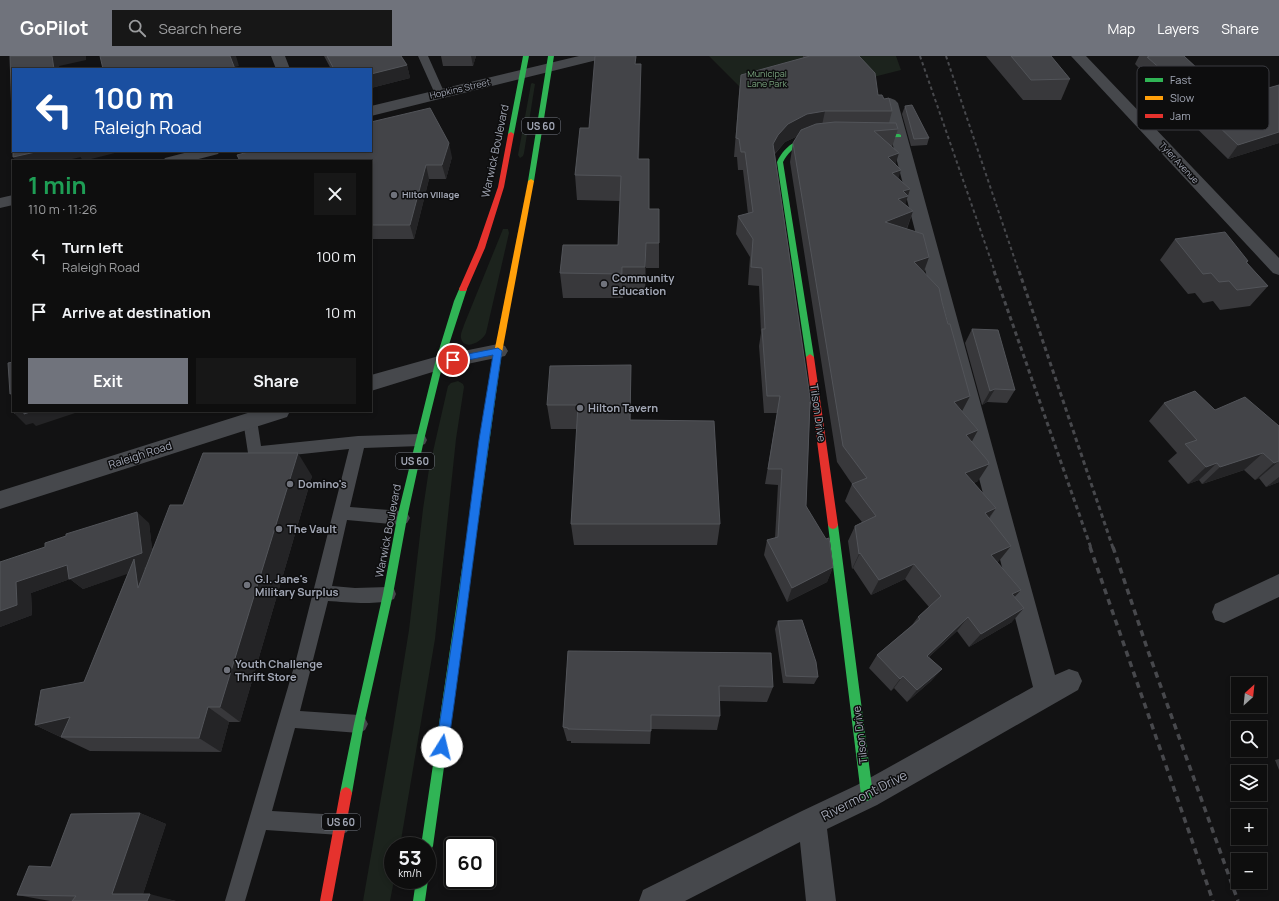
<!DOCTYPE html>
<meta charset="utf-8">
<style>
body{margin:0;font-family:Manrope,sans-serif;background:#171717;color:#f1f3f6;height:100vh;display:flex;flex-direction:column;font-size:15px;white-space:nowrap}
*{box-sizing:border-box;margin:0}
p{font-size:13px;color:#9b9c9e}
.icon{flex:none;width:22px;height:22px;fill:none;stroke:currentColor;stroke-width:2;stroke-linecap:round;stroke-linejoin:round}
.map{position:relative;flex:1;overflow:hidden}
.side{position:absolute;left:12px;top:104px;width:360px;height:252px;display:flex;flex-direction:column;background:#0e0e0e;border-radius:0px;box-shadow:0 2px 6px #0003,0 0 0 1px #2e2e2e}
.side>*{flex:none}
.banner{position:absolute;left:12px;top:12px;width:360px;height:84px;border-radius:0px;box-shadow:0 2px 6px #0003,0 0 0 1px #2e2e2e;background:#1a4fa0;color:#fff;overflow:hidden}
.needle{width:26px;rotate:27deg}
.controls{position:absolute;left:1231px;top:621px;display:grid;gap:8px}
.controls a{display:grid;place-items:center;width:36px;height:36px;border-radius:0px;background:#0e0e0e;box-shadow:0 2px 6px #0003,0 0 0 1px #2e2e2e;font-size:20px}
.speed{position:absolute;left:384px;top:781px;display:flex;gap:8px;font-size:20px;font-weight:700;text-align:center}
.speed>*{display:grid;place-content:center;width:52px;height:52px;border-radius:50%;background:#0e0e0e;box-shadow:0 2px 6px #0003,0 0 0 1px #2e2e2e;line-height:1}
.speed small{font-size:10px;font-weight:400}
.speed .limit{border:2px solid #111;border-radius:6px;background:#fff;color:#111}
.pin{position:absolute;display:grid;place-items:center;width:34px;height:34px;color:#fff;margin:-17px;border:2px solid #fff;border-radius:50%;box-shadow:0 1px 4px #0007}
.me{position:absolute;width:44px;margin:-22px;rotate:9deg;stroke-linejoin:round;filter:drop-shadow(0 0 3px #0008)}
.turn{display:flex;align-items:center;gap:14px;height:84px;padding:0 16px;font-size:18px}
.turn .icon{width:52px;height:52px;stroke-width:2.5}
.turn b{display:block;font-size:28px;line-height:34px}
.round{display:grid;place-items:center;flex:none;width:42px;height:42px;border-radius:0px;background:#171717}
.overview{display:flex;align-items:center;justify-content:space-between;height:68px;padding:0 16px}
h1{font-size:24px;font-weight:700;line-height:30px;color:#1e9e55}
.primary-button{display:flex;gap:8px;margin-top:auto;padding:8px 16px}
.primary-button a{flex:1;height:46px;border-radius:0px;background:#70737c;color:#fff;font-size:16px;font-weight:700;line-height:46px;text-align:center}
.primary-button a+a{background:#171717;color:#f1f3f6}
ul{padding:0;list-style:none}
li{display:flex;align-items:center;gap:12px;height:56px;padding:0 16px}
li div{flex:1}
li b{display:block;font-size:15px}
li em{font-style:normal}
header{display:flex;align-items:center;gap:24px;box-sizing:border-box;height:56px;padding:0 20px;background:#70737c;color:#fff}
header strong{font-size:19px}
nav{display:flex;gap:22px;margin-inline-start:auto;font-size:14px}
.search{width:280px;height:36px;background:#171717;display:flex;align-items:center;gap:10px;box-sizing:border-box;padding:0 14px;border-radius:0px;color:#9b9c9e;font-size:15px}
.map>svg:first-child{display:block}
.green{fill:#1c231d}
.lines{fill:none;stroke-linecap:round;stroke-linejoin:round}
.lane{fill:#46484c;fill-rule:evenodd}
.street{fill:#46484c;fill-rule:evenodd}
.fast{fill:#30b455;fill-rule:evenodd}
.slow{fill:#ff9f0a;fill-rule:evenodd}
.jam{fill:#e5322d;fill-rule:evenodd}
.rail-far2{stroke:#47484c;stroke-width:2;stroke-dasharray:3.5 3;stroke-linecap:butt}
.rail-far1{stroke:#47484c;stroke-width:3;stroke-dasharray:4.5 3.5;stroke-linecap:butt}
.rail{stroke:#47484c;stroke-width:3.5;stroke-dasharray:6 5;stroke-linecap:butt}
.wall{fill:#38383b}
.shaded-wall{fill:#242426}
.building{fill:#434448;stroke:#525459}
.route{fill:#1a73e8;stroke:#114b97}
.poi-dot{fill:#70737c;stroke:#0d0d0e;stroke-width:1.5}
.labels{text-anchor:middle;stroke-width:3;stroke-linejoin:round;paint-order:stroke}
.far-park-label{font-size:9px;fill:#78a17d;stroke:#0d0d0e}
.far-street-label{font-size:9px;fill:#a2a7b5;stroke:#0d0d0e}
.far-poi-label{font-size:9px;font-weight:bold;fill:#a2a7b5;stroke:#0d0d0e;text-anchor:start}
.shield{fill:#0d0d0e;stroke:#757983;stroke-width:1}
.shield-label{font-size:10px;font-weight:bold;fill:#a2a7b5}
.street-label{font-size:11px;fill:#a2a7b5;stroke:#0d0d0e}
.poi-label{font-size:11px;font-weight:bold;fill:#a2a7b5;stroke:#0d0d0e;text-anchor:start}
.near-street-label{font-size:13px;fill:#a2a7b5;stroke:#0d0d0e}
.key{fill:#0d0d0e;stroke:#3a3b40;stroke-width:1}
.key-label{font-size:11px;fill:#a2a7b5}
</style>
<header>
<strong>GoPilot</strong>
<div class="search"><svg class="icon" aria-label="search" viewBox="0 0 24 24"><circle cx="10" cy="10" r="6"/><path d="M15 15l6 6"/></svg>Search here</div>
<nav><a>Map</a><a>Layers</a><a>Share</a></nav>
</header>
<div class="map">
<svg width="1279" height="845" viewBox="0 0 1279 845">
<rect width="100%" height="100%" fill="#121213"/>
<!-- green -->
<path class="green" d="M709,0H896L901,14L759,50Z
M532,27L535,28L524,97L523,100L520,102L518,99L531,28Z
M503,173H508L509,177L486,277C483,285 464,296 461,282C460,278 463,273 464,269Z
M458,325L463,328L464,331L456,383L435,583L400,790H393L394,824L390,845H363L392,679L409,574L423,453L429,413L448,330L451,327Z"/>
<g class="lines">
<!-- lane -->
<path class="lane" d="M418,0H428L445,38L444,40L440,41L435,38Z
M250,358L255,360L257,364L261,390L358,380L420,378L425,380L427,384L425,388L420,390L364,392L350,451L402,455L407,457L410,462L407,467L402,469L347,464L332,530L355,532L388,531L394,533L396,538L394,543C376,550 347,546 328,545L300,655L359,659L365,662L368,668L365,674L359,677L295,672L272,755L340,759L347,762L350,769L347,776L340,779L266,774L245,845H225L296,604L349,393L255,403L250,401L248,397L243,364L245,360Z"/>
<!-- street -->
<path class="street" d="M271,0H285L290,13H276Z
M579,0H603L601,3L371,60V50Z
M1071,0H1086L1279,202V219L1273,217Z
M890,42L895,44L898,47L1055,619L1069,613L1078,616L1082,625L1078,634L877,749L827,773L836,845H806L800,786L685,845H639L643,834L802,755L857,729L1033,631L882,47L885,44Z
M192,95H220L218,98L191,105H163L165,102Z
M13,139V149L0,152V142Z
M498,288L505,290L508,295L505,300L439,314L371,335V319L439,300Z
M254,355H290L287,361L0,453V435Z
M1279,518V541L1224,567L1215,564L1212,556L1215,548Z"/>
<!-- fast -->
<path class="fast" d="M523,0H529L514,78L511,80L508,78Z
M548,0H554L534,125L531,127L528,125Z
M821,78L823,79V81C806,85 792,89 783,106L814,301L810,304L806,301L777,106C786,87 801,81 821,78Z
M899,78L901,79V81L866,82L863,80L866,78Z
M463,230L467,233L443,307L424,384L407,462L393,538L364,668L352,737L350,741L346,743L342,741L340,737L354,668L383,538L397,462L416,384L435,307L454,245L460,231Z
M497,299L501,302L433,790L431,794L427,796V790H421L493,302Z
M833,465L836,466L838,469L873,739L871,743L867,745L863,743L861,739L828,469L830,466Z
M427,822L428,824L425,845H413L416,824H427Z"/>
<!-- slow -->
<path class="slow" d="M531,123L534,125L501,302L497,305L493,302L528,125Z"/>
<!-- jam -->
<path class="jam" d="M511,76L514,78L504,131L485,192L467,233L466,235H460L459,233L477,192L498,131L508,78Z
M810,298L814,301L838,469L836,472L833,473L830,472L828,469L806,301Z
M346,731L350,733L352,737L332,845H320L340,737L342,733Z"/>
<!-- rail-far2 -->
<path class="rail-far2" d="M920,0L995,216
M946,0L1019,216"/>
<!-- rail-far1 -->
<path class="rail-far1" d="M994,215L1091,492
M1019,215L1113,492"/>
<!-- rail -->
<path class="rail" d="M1090,491L1213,845
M1113,491L1148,595L1238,845"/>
</g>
<!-- wall -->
<path class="wall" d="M324,0H401L407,9L410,22L371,32V13H331Z
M441,0H476L473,10H443Z
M803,0H859L878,39L884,43L892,55L889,67L898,73L892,91L896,109L898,122L910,133L905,148L913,155L907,173L929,201L924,216L942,246L970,340L962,355L978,374L971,386L978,425L974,427L996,452L989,463L999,505L997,506L1021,534L1014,541L1012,566L969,591L957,575L929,601L942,613L931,625L907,646L894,632L891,635L869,612L877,599L912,569L918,561L929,551L905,523L871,539L853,512L852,513L848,485L855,470L862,466L845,445L852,428L837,406L790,106L793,87L798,80L785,86L775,98L811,348L810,354L806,450L833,511L827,526L787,546L764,499L767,484L775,482L778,429L765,428L777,357H764L759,290L761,277L759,230L748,229L750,201L736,178L738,160L748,158L743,114H738L737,101H734L739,37L741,19L803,2Z
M986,0H1051L1070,23L1061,44H1023Z
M1139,0H1184L1230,43L1279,29V87L1228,103L1177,53L1178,51L1139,15L1140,13L1135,8Z
M636,8L641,33L639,103L649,153L659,187V212H646L645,235H623V242H563L560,217L618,189L620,145L577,144L575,119L589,72Z
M905,50L929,82L927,89L911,90L902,58Z
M452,101L446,123H429L414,183H371V105Z
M1175,183L1248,205L1247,207L1268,230L1250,250L1220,254L1213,245L1203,247L1195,237L1188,238L1160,204Z
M972,273L1015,334L1007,347L987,346L982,349L965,287Z
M631,309V364L720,468L717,489H574L571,468L577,373H551L547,349Z
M1164,347L1215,354L1279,370V426L1266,431L1259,422L1255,424L1244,414L1202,428L1199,424L1188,428L1168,405L1177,397L1149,365Z
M312,420L240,666H229L221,696L90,695L35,669L84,626L128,517L83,533L70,523L31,537L32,559L0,571V505L1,506L149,467L152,493L183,449Z
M778,565L818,621L814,628L783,627L775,573Z
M568,595L773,631L767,646L720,645V660L717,674L651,673L650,688L571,687V685H567L563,671Z
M1279,703V714L1275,704Z
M140,757L166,768L143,838L176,845H50L17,839L51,811Z"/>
<!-- shaded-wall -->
<path class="shaded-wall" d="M52,0H86V4L59,10L60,13H54Z
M230,0H236L239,10L235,11L236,13H235Z
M471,0H476L473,10Z
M641,8V33L638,128V103Z
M407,9L410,22L371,32V18Z
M825,55L821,74L804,77L785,86L775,97L773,88L778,79L788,68L807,58Z
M1279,76V87L1228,103L1238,89Z
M449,87L452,101L446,123L442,109Z
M40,95H77L81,101L63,105H16L13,101Z
M77,95H123L83,105Z
M899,97L893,116L901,114L895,133L888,101Z
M426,109L429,123L414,183L410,169Z
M910,133L902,159L898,143L903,135Z
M913,155L906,174L885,166Z
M646,187V212L645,235V211Z
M929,201L922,220L914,206Z
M622,211L623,235V242L622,218Z
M631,309V388L630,364Z
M995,333L987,346L982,349L990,335Z
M970,340L961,357L954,346Z
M20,355H81L36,370L33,367L26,369L14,357Z
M978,374L969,391L966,379Z
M298,397L312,420L240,666L220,651Z
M1263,397L1244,414L1202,428L1220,411Z
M1279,405L1259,422L1255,424L1274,407Z
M1217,407L1199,424L1188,428L1206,411Z
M989,408L978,425L955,434L965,417Z
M1279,421V426L1266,431Z
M996,452L985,467V457Z
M137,456L149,467L154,508L144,512L156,523L138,532L136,515L83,533L70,523L31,537L32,559L0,571V555L16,526Z
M1011,490L999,505L980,514L991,499Z
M860,497L853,512L852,513L859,498Z
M914,508L905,523L871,539L879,524Z
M833,511L827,526L787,546L792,532Z
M1021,534L1008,548L1012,538Z
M1024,552L1012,566L969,591L981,578Z
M968,561L957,575L917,612L927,600Z
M942,613L931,625L907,646L917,634Z
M903,620L894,632L891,635L900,623Z
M208,651L229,666L221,696L199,682Z
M70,661L61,681L65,683L35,669Z
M140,757L166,768L141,844L112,838Z
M150,838L176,845H147Z"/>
<!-- building -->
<path class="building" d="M10,0H52L54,13H13V93Z
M100,0H230L235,13H103Z
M327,0H401L407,9L371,18V13H334Z
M595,0H636L635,8H641L638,103H649V153H659V187H646L645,211H622V218L560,217L563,189H618L621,120L575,119L580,72H589Z
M810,0H859L875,17L878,39H882L884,43L889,42L892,55H825L807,58L788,68L778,79L773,88L811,348L810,346L806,450L826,483L829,482L833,511L792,532L767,484L778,481L782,413H768L780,340H767L762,273H765L762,212L751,211L753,183L738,160L753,156L745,96H741L739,83L736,82L741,19Z
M1011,0H1051L1070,23L1031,24Z
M1148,0H1184L1230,43L1279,29V76L1238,89L1186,39L1189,38L1147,1H1149Z
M912,49L929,82L914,83L905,50Z
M430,52L449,87L442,109H426L410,169H371V105H240L237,99L252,95H371V66Z
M835,66L896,67L898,73L874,75L899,97L888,101L901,114L892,117L910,133L903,135L908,140L898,143L913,155L885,166L923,178L929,201L914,206L939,232L942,246L948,268H950L970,340L954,346L978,374L966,379L988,405L989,408L965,417L996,452L985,457L1011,490L991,499L1021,534L1012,538L1024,552L981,578L968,561L927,600L942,613L917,634L903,620L900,623L877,599L920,563L918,561L941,540L914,508L879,524L860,497L859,498L855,470L876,460L852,428L867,422L843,390L793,87L801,74L816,68Z
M13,95H40L13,101Z
M1225,176L1248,205L1246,206L1268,230L1237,234L1229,225L1219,226L1211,217L1203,218L1175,183Z
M972,273L998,274L1015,334L995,333L990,335Z
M13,306V338V337L10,338L8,307Z
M631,309L630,364L714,365L720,468H571L578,349H547L550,310Z
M1195,335L1215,354L1245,341L1279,370V405L1274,407L1263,397L1220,411L1217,407L1206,411L1185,388L1197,384L1164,347Z
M14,355H20L14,357Z
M24,355H33L24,358Z
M203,397H298L220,651H208L199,682L61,681L70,661L35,669L41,634L84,626L134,503L138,532L170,449H183Z
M137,456L142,497L69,523L67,509L16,526L17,549L0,555V506L45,491V487L66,480V478Z
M802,564L816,606L818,621L786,620L778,565Z
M568,595L771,597L773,631L719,630L720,660L651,659V675L568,673V672L563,671Z
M140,757L112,838H150L147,845H72L76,840L17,839L29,810L51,811L71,758Z"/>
<!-- route -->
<path class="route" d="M498,292L502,295C482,427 467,559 448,691L446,695L442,696L438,695L436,691L458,546L479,384L493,299L453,307L449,304L453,301Z"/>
<!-- markers -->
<g class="poi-dot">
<circle cx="394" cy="139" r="4"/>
<circle cx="604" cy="228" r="4"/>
<circle cx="580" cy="352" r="4"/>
<circle cx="290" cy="428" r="4"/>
<circle cx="279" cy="473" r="4"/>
<circle cx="247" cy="529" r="4"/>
<circle cx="227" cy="614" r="4"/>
</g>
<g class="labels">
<!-- far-park labels -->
<g class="far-park-label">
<text x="767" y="21">Municipal<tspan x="767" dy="10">Lane Park</tspan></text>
</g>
<!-- far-street labels -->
<g class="far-street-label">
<text transform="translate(460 33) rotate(-13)" y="3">Hopkins Street</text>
<text transform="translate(1179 107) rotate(47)" y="3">Tyler Avenue</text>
</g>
<!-- far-poi labels -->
<g class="far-poi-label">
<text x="402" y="142">Hilton Village</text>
</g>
<!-- shield labels -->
<g class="shield">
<rect x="522" y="62" width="38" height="16" rx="3"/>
<rect x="396" y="397" width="38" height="16" rx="3"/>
<rect x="322" y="758" width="38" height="16" rx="3"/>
</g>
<g class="shield-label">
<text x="541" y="74">US 60</text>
<text x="415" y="409">US 60</text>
<text x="341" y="770">US 60</text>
</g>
<!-- street labels -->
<g class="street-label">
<text transform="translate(495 95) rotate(-78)" y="4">Warwick Boulevard</text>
<text transform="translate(818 357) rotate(82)" y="4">Tilson Drive</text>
<text transform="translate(140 399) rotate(-18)" y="4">Raleigh Road</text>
<text transform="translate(388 475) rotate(-79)" y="4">Warwick Boulevard</text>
<text transform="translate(860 679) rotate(-97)" y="4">Tilson Drive</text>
</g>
<!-- poi labels -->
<g class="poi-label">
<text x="612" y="226">Community<tspan x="612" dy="13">Education</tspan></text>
<text x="588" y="356">Hilton Tavern</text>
<text x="298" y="432">Domino's</text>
<text x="287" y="477">The Vault</text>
<text x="255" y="527">G.I. Jane's<tspan x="255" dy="13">Military Surplus</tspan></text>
<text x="235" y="612">Youth Challenge<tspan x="235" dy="13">Thrift Store</tspan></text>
</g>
<!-- near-street labels -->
<g class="near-street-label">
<text transform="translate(864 739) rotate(-27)" y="5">Rivermont Drive</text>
</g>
</g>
<!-- legend -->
<rect x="1137" y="10" width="132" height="64" rx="6" class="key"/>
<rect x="1145" y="22" width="18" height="4" fill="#30b455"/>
<rect x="1145" y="40" width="18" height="4" fill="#ff9f0a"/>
<rect x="1145" y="58" width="18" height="4" fill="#e5322d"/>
<g class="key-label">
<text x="1170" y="28">Fast</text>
<text x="1170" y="46">Slow</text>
<text x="1170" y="64">Jam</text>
</g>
</svg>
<div class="controls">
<a><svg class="needle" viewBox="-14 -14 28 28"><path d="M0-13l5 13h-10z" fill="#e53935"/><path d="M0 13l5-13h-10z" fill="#9b9c9e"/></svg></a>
<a><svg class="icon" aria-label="search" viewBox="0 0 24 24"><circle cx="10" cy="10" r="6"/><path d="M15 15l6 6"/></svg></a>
<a><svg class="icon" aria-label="layers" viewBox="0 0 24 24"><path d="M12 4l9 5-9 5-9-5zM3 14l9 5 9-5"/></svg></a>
<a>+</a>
<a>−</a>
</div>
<div class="speed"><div>53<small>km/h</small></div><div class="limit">60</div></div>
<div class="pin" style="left:453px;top:304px;background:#d93025"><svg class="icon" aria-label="arrive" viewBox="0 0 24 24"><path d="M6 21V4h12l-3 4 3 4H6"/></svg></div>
<svg class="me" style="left:442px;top:691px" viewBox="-20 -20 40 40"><circle r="19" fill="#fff"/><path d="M0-13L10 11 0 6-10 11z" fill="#1a73e8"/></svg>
<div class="banner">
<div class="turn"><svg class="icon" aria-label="left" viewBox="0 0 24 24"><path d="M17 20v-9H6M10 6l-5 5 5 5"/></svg><div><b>100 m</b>Raleigh Road</div></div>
</div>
<section class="side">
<div class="overview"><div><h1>1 min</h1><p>110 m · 11:26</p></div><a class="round"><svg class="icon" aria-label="close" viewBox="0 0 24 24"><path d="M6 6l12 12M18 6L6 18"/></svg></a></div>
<ul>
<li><svg class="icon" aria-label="left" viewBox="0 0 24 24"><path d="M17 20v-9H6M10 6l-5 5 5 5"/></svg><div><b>Turn left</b><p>Raleigh Road</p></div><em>100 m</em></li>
<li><svg class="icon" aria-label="arrive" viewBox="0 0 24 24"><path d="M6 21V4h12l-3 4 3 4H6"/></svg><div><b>Arrive at destination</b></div><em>10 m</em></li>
</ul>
<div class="primary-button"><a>Exit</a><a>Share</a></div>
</section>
</div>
